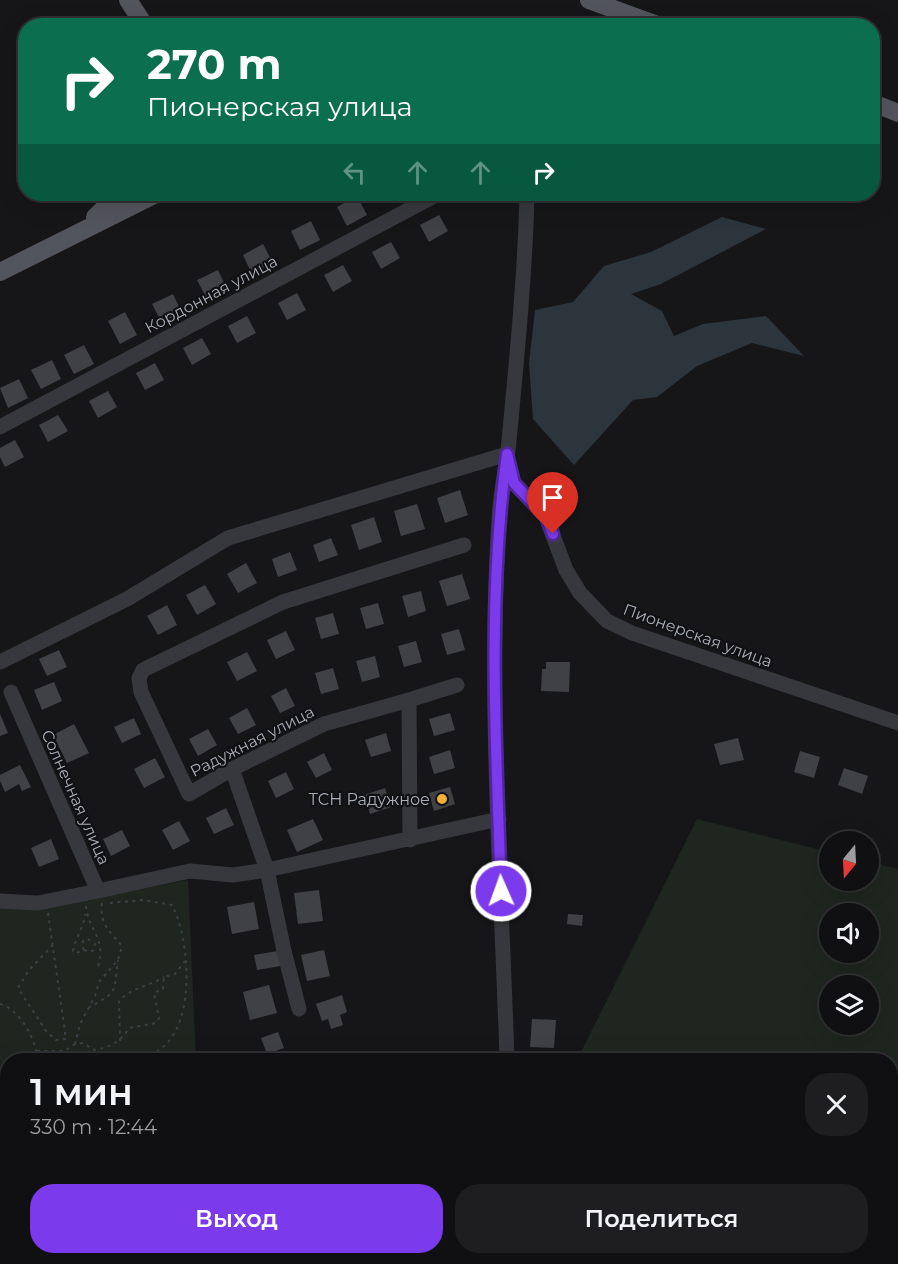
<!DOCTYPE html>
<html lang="ru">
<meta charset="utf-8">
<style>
body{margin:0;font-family:Montserrat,sans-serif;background:#1e1e20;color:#f1f3f6;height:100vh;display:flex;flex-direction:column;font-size:22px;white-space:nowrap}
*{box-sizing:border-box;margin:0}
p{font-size:20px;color:#9c9d9f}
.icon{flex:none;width:33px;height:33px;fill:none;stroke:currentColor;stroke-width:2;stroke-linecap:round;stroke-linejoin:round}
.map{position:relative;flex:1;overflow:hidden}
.side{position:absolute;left:0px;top:1053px;width:898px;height:212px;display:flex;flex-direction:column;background:#101012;border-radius:24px 24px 0 0;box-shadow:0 6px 24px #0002,0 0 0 2px #303032}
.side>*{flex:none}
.hud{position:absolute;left:18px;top:18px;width:862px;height:183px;border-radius:24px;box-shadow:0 6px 24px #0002,0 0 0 2px #303032;background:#0b6e4f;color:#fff;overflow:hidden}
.needle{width:39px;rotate:198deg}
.controls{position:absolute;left:819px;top:831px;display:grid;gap:12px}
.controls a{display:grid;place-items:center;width:60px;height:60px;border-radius:50%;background:#101012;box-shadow:0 6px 24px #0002,0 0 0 2px #303032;font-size:30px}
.pin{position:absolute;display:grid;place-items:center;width:51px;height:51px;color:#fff;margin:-62px -26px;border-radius:50% 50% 50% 0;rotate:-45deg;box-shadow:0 0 6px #0007}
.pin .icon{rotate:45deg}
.me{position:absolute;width:66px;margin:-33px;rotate:358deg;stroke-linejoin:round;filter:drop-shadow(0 0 4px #0008)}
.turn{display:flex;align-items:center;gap:21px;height:126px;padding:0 30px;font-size:27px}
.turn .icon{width:78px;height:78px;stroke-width:2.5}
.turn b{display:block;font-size:42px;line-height:51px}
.lanes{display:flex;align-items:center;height:57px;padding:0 30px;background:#0003;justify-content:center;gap:30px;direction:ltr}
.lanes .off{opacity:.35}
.round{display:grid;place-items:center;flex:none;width:63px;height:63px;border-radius:24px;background:#1e1e20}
.overview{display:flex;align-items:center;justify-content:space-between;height:102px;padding:0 30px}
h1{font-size:36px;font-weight:600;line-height:45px}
.primary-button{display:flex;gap:12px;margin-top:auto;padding:12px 30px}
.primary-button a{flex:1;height:69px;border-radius:24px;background:#7c3aed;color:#fff;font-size:24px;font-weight:600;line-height:69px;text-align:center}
.primary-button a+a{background:#1e1e20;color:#f1f3f6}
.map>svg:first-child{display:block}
.green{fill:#1e261f;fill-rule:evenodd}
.water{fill:#2c353c}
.building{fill:#404145}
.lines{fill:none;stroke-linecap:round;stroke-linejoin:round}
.path{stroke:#3d3f44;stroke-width:2;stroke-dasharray:3 4.5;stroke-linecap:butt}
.minor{stroke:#37383d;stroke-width:15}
.major{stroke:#53555c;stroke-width:18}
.route-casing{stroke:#51269a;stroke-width:15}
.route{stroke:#7c3aed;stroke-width:10}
.poi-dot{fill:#f2b134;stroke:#111113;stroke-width:2}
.labels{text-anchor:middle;stroke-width:4.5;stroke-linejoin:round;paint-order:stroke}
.street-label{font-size:16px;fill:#a8adb8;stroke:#111113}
.poi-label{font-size:16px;fill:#a8adb8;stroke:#111113;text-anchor:end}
</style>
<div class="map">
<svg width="898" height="1264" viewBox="0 0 898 1264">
<rect width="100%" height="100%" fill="#161618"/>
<!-- green -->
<path class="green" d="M697,819L829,852L830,880H868L869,862L898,869V1264H781L782,1257H891V1060H577ZM830,914H868V952H830ZM830,986H868V1024H830Z
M188,880L196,1060H8L7,1102L0,1104V907L39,909Z
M0,1206H7L8,1257H652L646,1264H0Z"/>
<!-- water -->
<path class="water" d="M722,217L766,229L661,284L631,294L662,311L674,336L703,324L766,316L804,356L752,343L697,366L657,397L633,400L574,465L533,419L529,363L535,310L573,302L604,266L651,252Z"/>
<!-- building -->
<path class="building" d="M357,196L367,215L347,226L337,207Z
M439,215L448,231L429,242L420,225Z
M311,221L320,240L300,250L291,231Z
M391,242L400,258L381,269L372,252Z
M263,244L273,263L252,274L243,255Z
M343,265L352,281L333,292L324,275Z
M218,270L227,289L207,299L197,280Z
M297,293L306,310L287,320L278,303Z
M173,294L182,313L162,323L152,304Z
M125,312L137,335L120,344L108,321Z
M247,316L256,333L237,343L228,326Z
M202,338L211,354L192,365L183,348Z
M84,345L94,364L74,374L64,355Z
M52,360L61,379L41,389L31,370Z
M155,363L164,380L145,390L136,373Z
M19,379L28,398L8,408L0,388Z
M108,391L117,407L98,418L89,401Z
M58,415L68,431L48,442L39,425Z
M15,440L24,457L5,467L0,457V448Z
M460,490L468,515L445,523L437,498Z
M417,504L425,529L401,536L394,511Z
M374,517L382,542L359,550L351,525Z
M331,538L338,555L319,562L313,545Z
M290,552L297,570L278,577L272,559Z
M246,563L257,583L238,593L227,574Z
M462,574L470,599L447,606L439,581Z
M205,585L216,604L197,615L186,595Z
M421,591L426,611L408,617L402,596Z
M378,603L384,624L366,629L360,608Z
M167,605L177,625L158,635L147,616Z
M333,613L339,634L321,639L315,618Z
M459,629L465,650L447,655L441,634Z
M286,631L295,650L276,659L267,640Z
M416,641L422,662L404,667L398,646Z
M59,650L67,667L47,676L39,659Z
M247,652L257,671L237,681L227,662Z
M375,656L380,677L362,682L356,661Z
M546,662H570L569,692L541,691L542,669H546Z
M333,668L339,689L321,694L315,673Z
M54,682L62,701L42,710L34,690Z
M286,688L295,706L280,713L271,696Z
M247,708L256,725L238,734L229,718Z
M450,713L455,730L434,736L429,719Z
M0,714L8,733L0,736Z
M134,718L141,734L122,743L114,727Z
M74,724L89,753L67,763L53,735Z
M208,729L217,745L198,756L189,739Z
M386,733L391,751L371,757L365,740Z
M738,738L744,760L720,765L714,744Z
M450,750L455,768L434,774L429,757Z
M800,751L820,757L814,778L794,772Z
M324,753L332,770L316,778L307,762Z
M155,758L165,777L144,788L134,769Z
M20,765L31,787L22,791L19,784L5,792L0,781V775Z
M844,768L868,776L862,794L838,785Z
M286,772L294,789L276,798L268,781Z
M450,787L455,804L434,811L429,793Z
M385,788L391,807L370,814L364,795Z
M226,808L234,825L214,834L206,818Z
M313,819L323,840L297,852L287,830Z
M179,821L190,841L173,850L162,830Z
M122,830L130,846L111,856L103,839Z
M51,839L59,859L39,867L31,848Z
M319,890L323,921L298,924L294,893Z
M254,902L259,929L232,934L227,907Z
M568,914L583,915L582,926L567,924Z
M324,950L330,976L307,981L301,955Z
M278,951L281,966L257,970L254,955Z
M269,985L277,1013L250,1020L243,992Z
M342,995L347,1012L340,1015L343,1025L331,1029L328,1019L322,1021L316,1004Z
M532,1019L556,1020L554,1048L530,1047Z
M278,1032L284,1048L267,1054L261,1038Z
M8,1139V1163L0,1165V1141Z"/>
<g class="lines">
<!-- path -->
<path class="path" d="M102,903C99,923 110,932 122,946L118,960L99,982L95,996L80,1024L75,1044L83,1043L94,1050C110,1047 121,1042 129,1028L156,1023L159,1018L154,993L163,989L164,977L175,974L185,961
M110,903L143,900L172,905C190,939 196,1021 162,1048C150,1057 138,1059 123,1060
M86,906C88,931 107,937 98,967
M48,913L66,1039L56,1040L46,1031L18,988L29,970L53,945
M84,950L90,952L94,950L95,944L88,939L83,941L82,946L84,950L76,953L73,951C75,938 84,928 85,914
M0,1004C20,1009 37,1041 37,1060
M88,1008C120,990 113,994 118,960
M120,1041L119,1001C131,988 149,986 164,977
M37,1051H65L75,1044
M534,1257L535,1264"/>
<!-- minor -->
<path class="minor" d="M0,427L438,194
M509,463L514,483L546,517L566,570L580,593L607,621L632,633L898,723
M0,662L127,599L228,538L507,454
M409,700L457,685
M232,769L267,870L284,951L299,1009
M410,840L409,700L324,724L232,769L189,794L141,692L139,678L143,670L283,602L464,545
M98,891L190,871L233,875L267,870L499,819
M0,901L38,903L98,891L11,692
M470,1060L507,1058C501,879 488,698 499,519C500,496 505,474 508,451C516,366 525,279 527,194
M0,1116L8,1115"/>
<!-- major -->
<path class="major" d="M128,0L145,26
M589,0L660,26
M607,26H612
M873,103L898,113
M95,217L119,194
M0,272L156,194"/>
</g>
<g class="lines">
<defs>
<path id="route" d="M501,891C496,746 487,598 507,454L514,483L546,517L553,534"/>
</defs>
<!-- route casing -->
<use href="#route" class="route-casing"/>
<!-- route -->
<use href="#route" class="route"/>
</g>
<!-- markers -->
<circle class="poi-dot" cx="442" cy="799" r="6"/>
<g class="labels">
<!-- street labels -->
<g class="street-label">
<text transform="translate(211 294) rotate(-28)" y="6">Кордонная улица</text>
<text transform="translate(698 635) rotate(20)" y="6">Пионерская улица</text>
<text transform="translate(252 741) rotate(-27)" y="6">Радужная улица</text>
<text transform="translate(76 797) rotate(66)" y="6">Солнечная улица</text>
</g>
<!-- poi labels -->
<g class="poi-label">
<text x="430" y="805">ТСН Радужное</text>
</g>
</g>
</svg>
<div class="controls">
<a><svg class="needle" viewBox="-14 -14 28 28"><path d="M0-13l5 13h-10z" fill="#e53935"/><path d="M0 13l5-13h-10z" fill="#9c9d9f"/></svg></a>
<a><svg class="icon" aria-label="sound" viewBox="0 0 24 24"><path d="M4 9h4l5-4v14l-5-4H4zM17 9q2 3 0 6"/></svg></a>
<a><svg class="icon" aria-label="layers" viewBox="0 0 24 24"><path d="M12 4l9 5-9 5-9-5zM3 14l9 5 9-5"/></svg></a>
</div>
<div class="pin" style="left:553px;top:534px;background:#d93025"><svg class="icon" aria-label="arrive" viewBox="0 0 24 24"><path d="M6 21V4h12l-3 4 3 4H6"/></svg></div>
<svg class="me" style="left:501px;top:891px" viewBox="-20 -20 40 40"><circle r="17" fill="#7c3aed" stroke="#fff" stroke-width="3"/><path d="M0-11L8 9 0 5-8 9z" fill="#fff"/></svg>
<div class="hud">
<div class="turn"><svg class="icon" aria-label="right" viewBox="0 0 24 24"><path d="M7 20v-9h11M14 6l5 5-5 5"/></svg><div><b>270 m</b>Пионерская улица</div></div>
<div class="lanes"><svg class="icon off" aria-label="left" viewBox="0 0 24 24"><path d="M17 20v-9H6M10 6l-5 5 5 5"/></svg><svg class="icon off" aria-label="ahead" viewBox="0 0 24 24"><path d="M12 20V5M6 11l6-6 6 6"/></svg><svg class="icon off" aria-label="ahead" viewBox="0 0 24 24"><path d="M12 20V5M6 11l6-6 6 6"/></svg><svg class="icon" aria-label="right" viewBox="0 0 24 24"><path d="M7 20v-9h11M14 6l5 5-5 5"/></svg></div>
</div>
<section class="side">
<div class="overview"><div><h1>1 мин</h1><p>330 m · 12:44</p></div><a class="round"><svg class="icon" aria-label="close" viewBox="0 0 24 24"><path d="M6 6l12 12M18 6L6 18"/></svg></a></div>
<div class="primary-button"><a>Выход</a><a>Поделиться</a></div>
</section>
</div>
